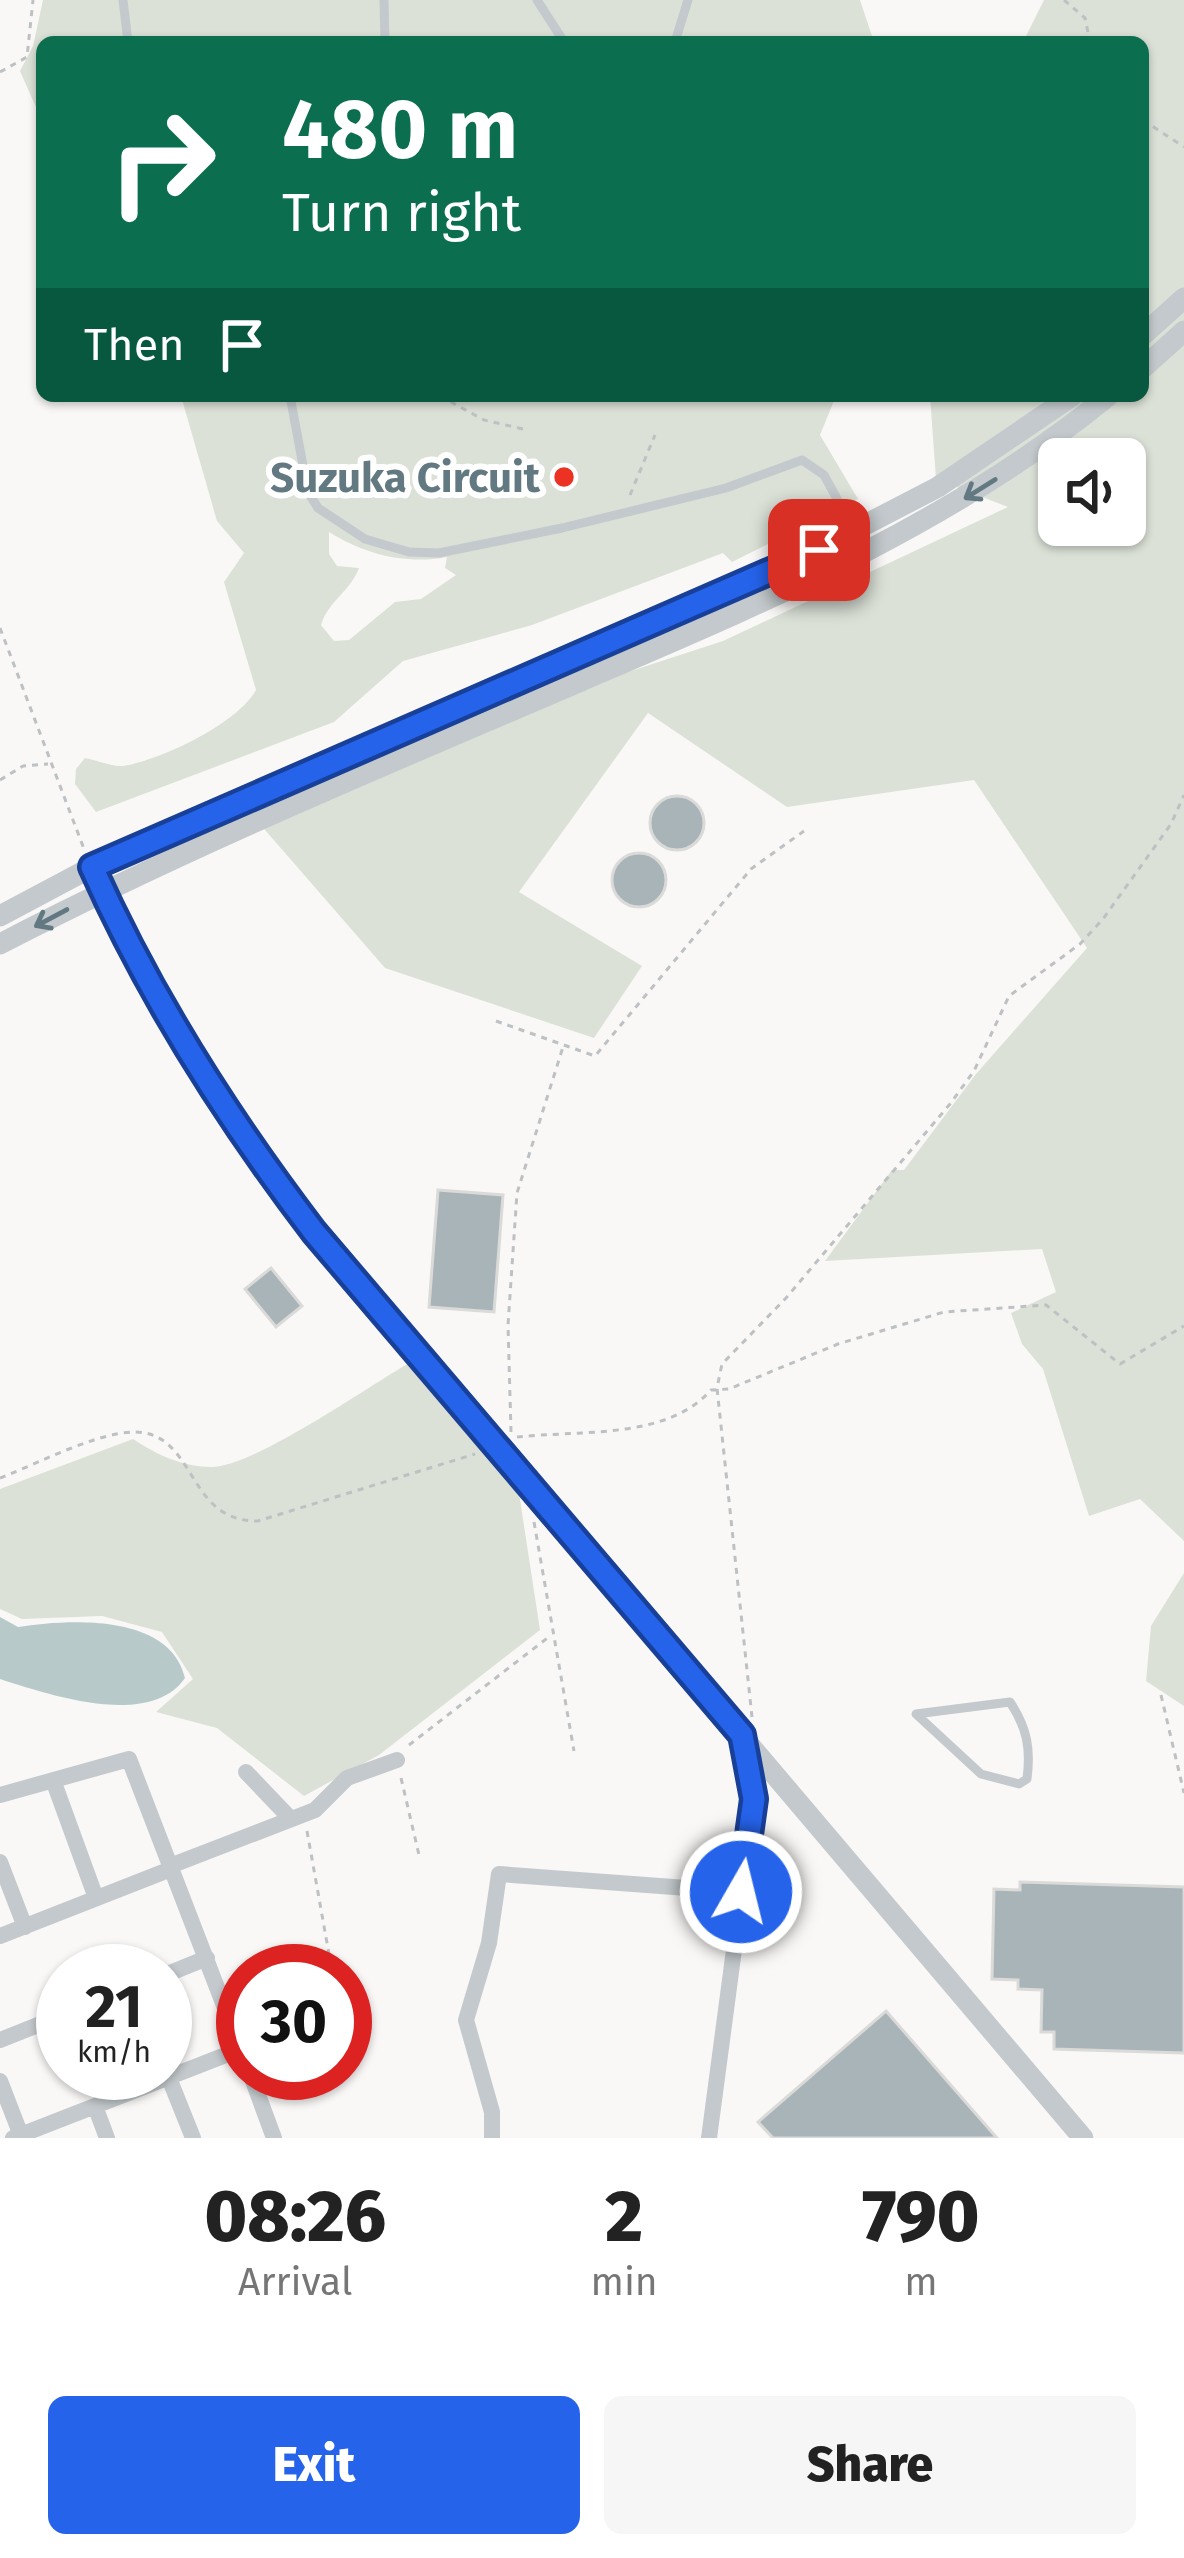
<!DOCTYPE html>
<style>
body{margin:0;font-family:"Fira Sans",sans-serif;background:#f6f6f6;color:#222;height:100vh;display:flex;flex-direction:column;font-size:45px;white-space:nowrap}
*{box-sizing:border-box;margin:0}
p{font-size:39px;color:#767676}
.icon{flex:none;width:66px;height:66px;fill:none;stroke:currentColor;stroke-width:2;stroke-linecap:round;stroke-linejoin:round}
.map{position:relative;height:2138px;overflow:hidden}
.panel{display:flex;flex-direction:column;background:#fff;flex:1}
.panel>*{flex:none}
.banner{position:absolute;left:36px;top:36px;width:1113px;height:366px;border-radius:18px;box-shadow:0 3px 9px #0004;background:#0b6e4f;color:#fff;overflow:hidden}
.tools{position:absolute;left:1038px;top:438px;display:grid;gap:24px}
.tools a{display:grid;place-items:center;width:108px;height:108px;border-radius:18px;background:#fff;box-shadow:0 3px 9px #0004;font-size:60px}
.speed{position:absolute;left:36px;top:1944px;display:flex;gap:24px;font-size:60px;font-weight:700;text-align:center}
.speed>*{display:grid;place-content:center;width:156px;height:156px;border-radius:50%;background:#fff;box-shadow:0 3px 9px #0004;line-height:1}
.speed small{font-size:30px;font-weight:400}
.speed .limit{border:18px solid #d22;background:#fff;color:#111}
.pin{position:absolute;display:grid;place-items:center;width:102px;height:102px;color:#fff;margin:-51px;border-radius:24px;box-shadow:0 6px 18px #0006}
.me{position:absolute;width:132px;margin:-66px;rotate:8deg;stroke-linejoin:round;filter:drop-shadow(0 0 9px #0008)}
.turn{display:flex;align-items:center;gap:42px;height:252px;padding:0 48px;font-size:54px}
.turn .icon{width:156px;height:156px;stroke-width:2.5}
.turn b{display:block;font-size:84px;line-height:102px}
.then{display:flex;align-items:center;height:114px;padding:0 48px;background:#0003;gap:24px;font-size:45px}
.eta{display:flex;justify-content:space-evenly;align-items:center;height:204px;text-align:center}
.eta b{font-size:72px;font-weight:800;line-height:84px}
.action{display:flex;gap:24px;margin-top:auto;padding:24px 48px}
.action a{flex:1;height:138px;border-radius:18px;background:#2563eb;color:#fff;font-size:48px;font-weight:800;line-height:138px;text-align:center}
.action a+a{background:#f6f6f6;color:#222}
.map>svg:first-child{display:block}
.green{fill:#dbe1d7;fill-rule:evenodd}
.water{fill:#b8c9ca}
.building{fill:#a8b4b8;stroke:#dadad8;stroke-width:3}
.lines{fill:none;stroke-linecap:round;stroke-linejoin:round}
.path{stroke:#bdc1c3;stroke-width:3;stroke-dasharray:6 6;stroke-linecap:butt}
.service{stroke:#c3c9cc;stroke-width:9}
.minor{stroke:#c3c9cc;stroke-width:16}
.tertiary{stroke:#c3c9cc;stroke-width:21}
.oneway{stroke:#627982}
.route-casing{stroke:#184099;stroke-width:30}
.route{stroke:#2563eb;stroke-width:21}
.poi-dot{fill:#ec3222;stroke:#fff;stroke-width:4.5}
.labels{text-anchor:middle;stroke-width:12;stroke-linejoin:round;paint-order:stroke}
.poi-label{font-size:42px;font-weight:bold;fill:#627982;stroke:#fff;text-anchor:end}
</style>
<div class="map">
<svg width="1184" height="2138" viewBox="0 0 1184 2138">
<rect width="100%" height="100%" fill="#f9f8f6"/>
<!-- green -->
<path class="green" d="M43,0H860L874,42H42V121L20,71L33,46Z
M1044,0H1184V1541L1140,1499L1089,1516L1043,1369L1022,1344L1011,1313L1056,1292L1042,1249L825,1261L892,1170H904L976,1074L1087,948L974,780L787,807L648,713L519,892L642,966L594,1038L385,968L259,823L591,684L723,641L1008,507L936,479L930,396H1143V42H1023ZM1059,459H1125V525H1059Z
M181,396H836L820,435L858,499L732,562L723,553L532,625L403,661L334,722L96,812L75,784L76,769L85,758C97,760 112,767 123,766C161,760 237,724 256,690L224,582L244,553L217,521ZM329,532C364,554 406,565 447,557L445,568L456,575L421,599L395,602L349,640L334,641L321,625C329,600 350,592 359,568L337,566L329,554Z
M409,1363L519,1493L540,1630L379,1755L304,1796L217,1728L156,1712L193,1679L162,1632L102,1616L22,1619L0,1609V1489L133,1439C158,1455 180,1466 211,1467C252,1468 369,1386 409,1363Z
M1184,1573V1706L1146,1681L1151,1626Z"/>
<!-- water -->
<path class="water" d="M0,1617L18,1627C69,1619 170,1613 185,1678C150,1729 50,1695 0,1679Z"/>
<!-- building -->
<path class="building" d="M650 823a27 27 0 1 1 54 0a27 27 0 1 1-54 0Z
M612 880a27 27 0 1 1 54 0a27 27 0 1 1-54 0Z
M438,1190L503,1195L494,1312L429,1307Z
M271,1268L302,1306L276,1327L245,1289Z
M1020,1882L1184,1887V2053L1054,2049V2032H1041L1042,1990L1018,1989V1980L992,1979L994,1889L1020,1890Z
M886,2011L997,2138H773L758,2122Z"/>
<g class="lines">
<!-- path -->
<path class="path" d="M1064,0L1085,18L1090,42
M0,72L27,57L33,0
M1143,120L1184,147
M440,396L484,420L523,429
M630,495L655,435
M0,628L84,849
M0,780L23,766L48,764
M496,1021L595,1056L751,869L804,831
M511,1432L508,1325L517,1193L563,1047
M517,1437C579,1430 667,1440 711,1390L729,1389L838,1344L944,1312L1046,1305L1120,1364L1184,1326
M0,1478C39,1463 81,1440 122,1433C199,1421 181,1522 258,1521L475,1454
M534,1522L574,1751
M1161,1695L1184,1793
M752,1717L717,1388L722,1364L786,1298L950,1104L974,1071L1009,996L1080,944L1103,919L1171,824L1184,795
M409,1745L550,1636
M401,1778L419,1855
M307,1831L332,1971
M345,2040L350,2070"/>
<!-- service -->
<path class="service" d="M123,0L128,42
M384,0L385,42
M537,0L564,42
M675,42L688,0
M290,396L308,492L318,508L365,539L409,552L439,553L562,528L726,488L802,460L824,475L853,528
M1010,1702C1027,1728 1031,1748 1027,1779L1019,1784L981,1774L916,1714Z"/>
<!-- minor -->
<path class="minor" d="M246,1772L288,1816
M53,1780L96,1898
M0,1795L129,1759L243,2055
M0,1862L25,1927
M170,1866L315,1810L347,1778L397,1760
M0,1936L171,1869
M165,1975L207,1958
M0,2040L63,2015
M250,2073L274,2138
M169,2078L193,2138
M0,2081L22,2138
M95,2106L107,2138
M13,2138L241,2049
M492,2138V2112L466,2020L489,1943L499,1874L741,1892
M709,2138L754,1799L742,1735"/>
<!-- tertiary -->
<path class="tertiary" d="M1143,335L1184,298
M1143,368L1184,331
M92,867C151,999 227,1118 314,1232L1083,2138
M0,916L92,867L784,567L938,487L1072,396
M0,944C189,846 385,765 581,681C767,601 950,525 1108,396"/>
</g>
<!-- one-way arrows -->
<defs><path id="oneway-shaft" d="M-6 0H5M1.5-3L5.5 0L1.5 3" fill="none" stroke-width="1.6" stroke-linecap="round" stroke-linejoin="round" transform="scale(3)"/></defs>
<g class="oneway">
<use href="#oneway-shaft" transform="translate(980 489) rotate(148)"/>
<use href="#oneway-shaft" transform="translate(51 918) rotate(152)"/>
</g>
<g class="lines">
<defs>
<path id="route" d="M741,1892L754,1799L742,1735L314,1232C227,1118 151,999 92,867L819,550"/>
</defs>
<!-- route casing -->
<use href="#route" class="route-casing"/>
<!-- route -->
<use href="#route" class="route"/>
</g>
<!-- markers -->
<circle class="poi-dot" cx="564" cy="477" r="12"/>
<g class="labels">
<!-- poi labels -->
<g class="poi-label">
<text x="540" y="492">Suzuka Circuit</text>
</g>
</g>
</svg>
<div class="tools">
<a><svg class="icon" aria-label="sound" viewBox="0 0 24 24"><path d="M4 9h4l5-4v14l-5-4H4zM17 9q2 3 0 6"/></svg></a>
</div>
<div class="speed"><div>21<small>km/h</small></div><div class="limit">30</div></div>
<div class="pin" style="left:819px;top:550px;background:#d93025"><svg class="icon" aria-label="arrive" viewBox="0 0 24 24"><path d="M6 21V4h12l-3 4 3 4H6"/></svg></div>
<svg class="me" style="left:741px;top:1892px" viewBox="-20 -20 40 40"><circle r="17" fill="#2563eb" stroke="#fff" stroke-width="3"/><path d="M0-11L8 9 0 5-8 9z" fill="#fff"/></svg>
<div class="banner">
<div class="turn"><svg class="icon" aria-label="right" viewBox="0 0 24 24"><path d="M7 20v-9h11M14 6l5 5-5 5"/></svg><div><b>480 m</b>Turn right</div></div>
<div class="then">Then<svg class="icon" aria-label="arrive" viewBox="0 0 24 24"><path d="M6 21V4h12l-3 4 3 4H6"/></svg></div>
</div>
</div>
<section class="panel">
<div class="eta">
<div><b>08:26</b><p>Arrival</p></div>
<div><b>2</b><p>min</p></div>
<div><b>790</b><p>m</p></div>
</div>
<div class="action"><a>Exit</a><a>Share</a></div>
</section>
